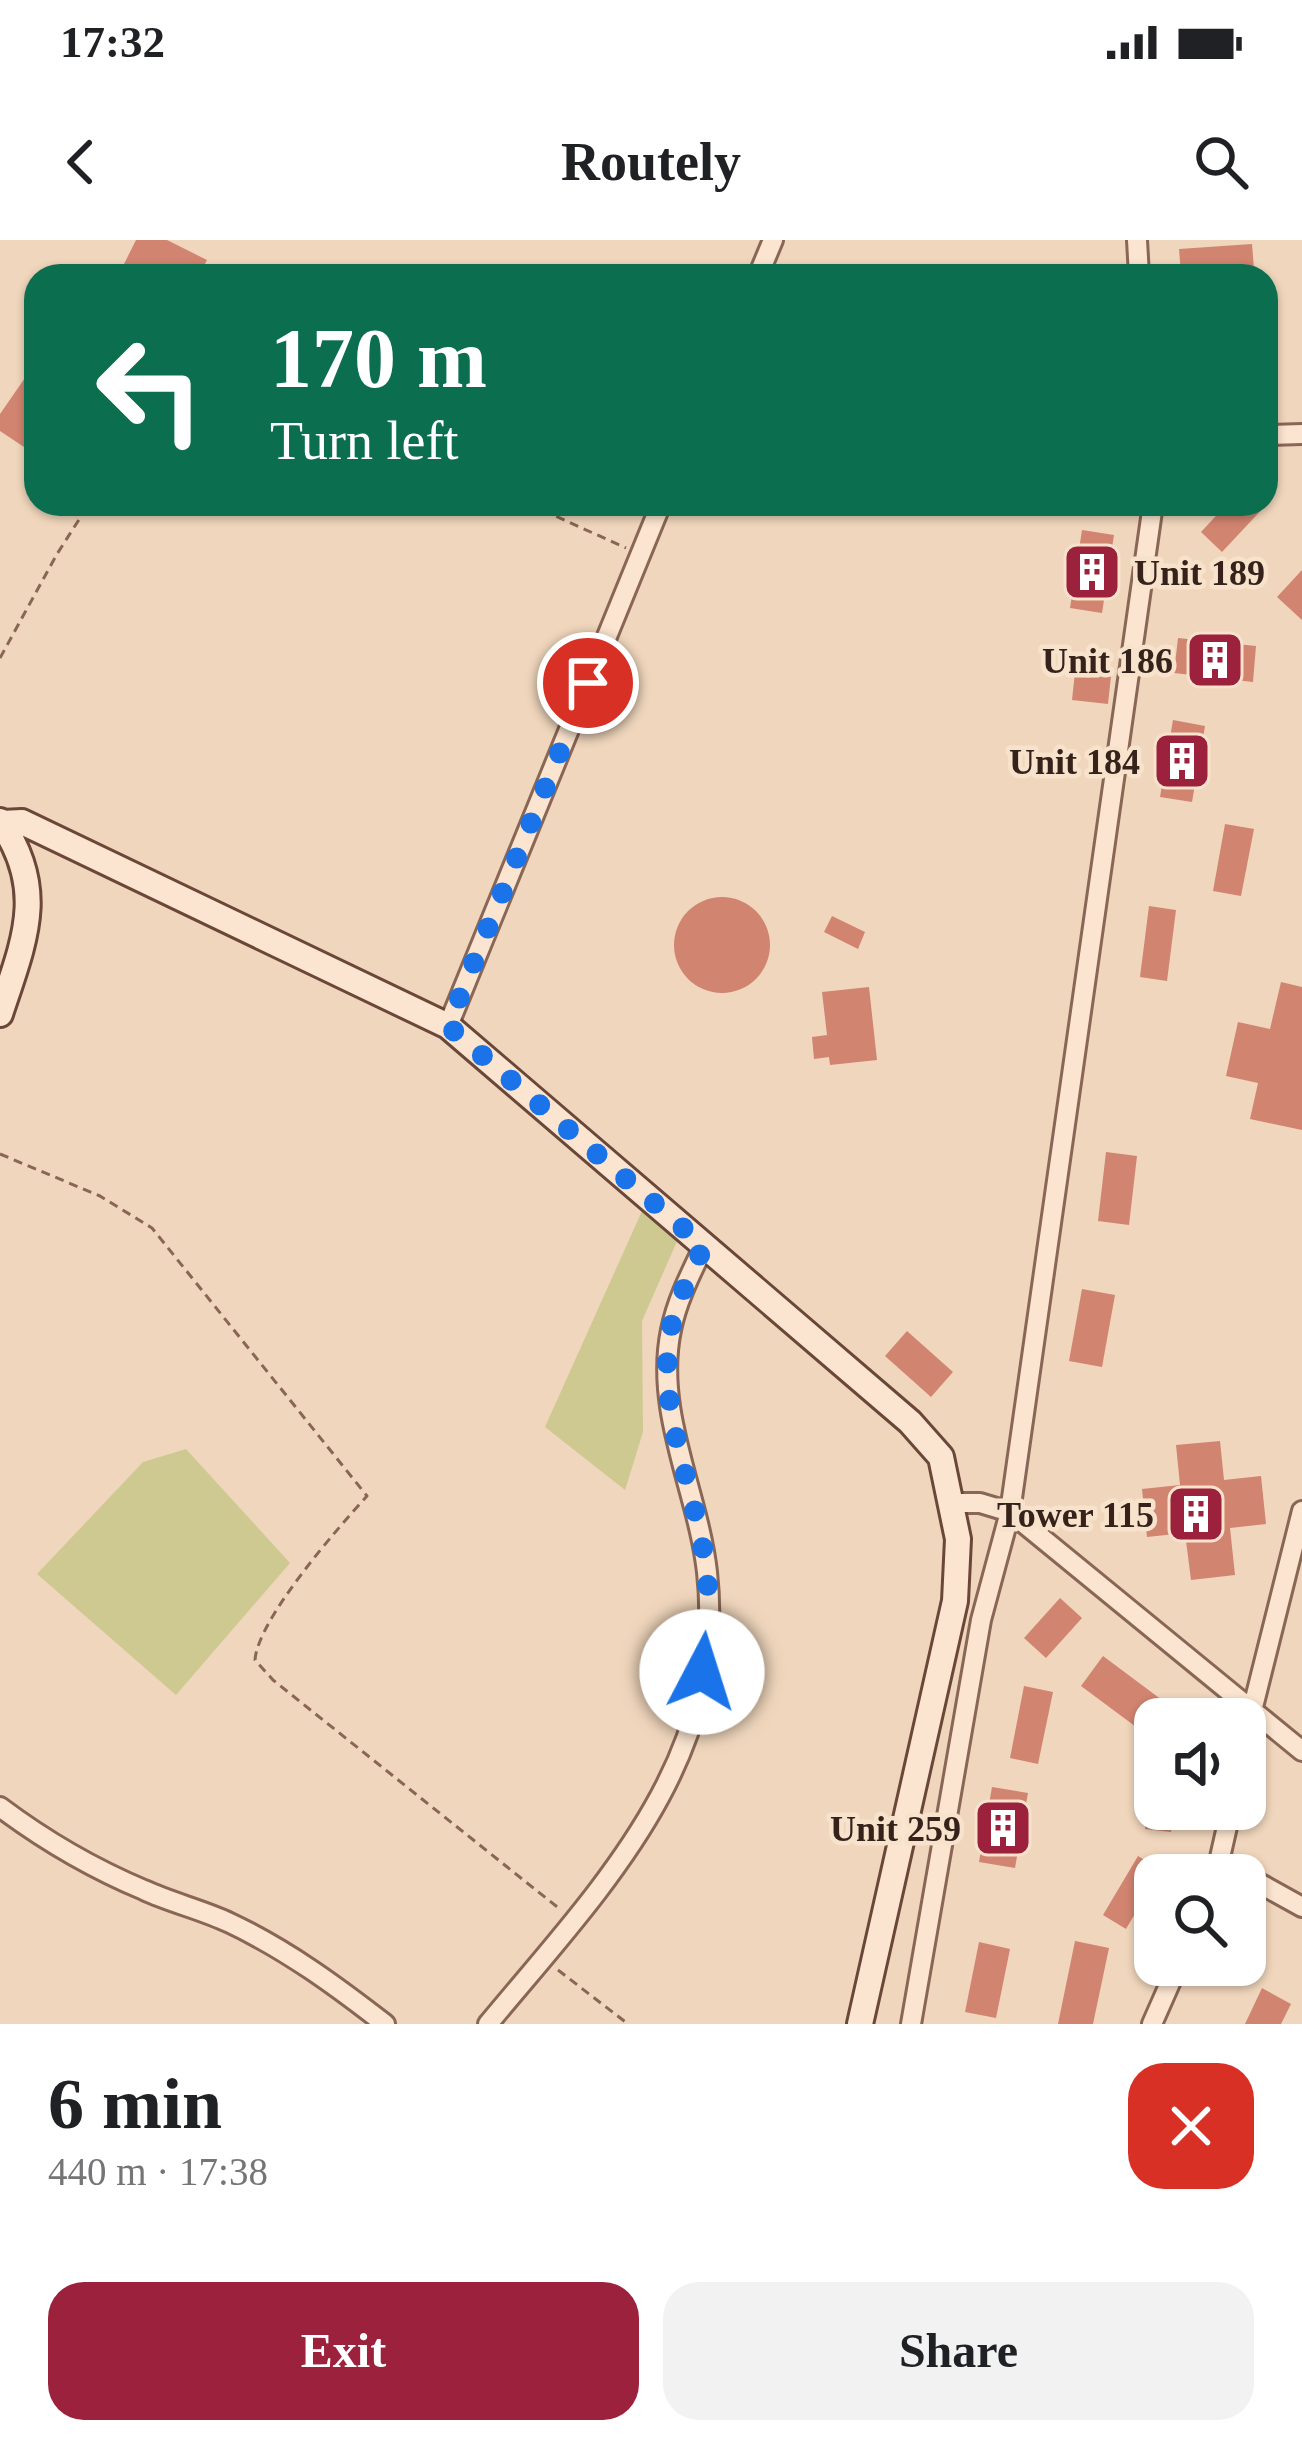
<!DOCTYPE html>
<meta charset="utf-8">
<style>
body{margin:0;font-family:Georgia,serif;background:#f2f2f2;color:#202124;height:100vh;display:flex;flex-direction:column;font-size:45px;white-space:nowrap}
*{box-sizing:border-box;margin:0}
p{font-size:39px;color:#757577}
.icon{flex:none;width:66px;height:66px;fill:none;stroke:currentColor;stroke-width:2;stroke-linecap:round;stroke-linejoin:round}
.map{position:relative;height:1784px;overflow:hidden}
.sheet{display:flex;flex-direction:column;background:#fff;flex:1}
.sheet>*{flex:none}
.hud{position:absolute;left:24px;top:24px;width:1254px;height:252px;border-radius:36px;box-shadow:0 3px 9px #0004;background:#0b6e4f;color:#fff;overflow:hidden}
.buttons{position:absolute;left:1134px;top:1458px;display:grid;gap:24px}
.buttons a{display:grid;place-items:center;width:132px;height:132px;border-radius:24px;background:#fff;box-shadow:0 3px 9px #0004;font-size:60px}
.pin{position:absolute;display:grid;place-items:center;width:102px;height:102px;color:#fff;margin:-51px;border:6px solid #fff;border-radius:50%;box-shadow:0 3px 12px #0007}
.me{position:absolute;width:132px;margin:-66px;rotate:5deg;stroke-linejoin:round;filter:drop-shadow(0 0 9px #0008)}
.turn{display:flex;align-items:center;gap:42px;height:252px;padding:0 48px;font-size:54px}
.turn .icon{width:156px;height:156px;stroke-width:2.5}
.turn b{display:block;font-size:84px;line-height:102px}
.round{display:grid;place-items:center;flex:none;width:126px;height:126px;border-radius:36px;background:#f2f2f2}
.head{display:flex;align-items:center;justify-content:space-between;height:204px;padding:0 48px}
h1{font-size:72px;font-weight:700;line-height:90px}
.primary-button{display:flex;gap:24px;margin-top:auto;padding:24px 48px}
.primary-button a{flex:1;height:138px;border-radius:36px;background:#9b213c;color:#fff;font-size:48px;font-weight:700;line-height:138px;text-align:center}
.primary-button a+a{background:#f2f2f2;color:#202124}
.status{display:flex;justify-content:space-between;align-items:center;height:84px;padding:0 60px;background:#fff;direction:ltr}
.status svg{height:33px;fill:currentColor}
header{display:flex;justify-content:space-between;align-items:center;height:156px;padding:0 48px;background:#fff;font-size:54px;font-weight:700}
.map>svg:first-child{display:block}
.green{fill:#cec990}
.building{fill:#d18470}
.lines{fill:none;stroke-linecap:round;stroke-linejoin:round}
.street-casing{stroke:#896655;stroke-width:24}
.secondary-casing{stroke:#6a4738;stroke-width:30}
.path{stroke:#896655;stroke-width:3;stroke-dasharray:9 6;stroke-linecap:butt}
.street{stroke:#fbe5d0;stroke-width:18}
.secondary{stroke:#fbe5d0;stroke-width:24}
.route{stroke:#1a73e8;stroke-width:21;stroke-dasharray:0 37.8}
.labels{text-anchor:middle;stroke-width:9;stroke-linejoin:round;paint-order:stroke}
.poi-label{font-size:36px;font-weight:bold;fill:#37221b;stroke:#f7e2cc;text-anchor:end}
</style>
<div class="status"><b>17:32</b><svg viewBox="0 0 49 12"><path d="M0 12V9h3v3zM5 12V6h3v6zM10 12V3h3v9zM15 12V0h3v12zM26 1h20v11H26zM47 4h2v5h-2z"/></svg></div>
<header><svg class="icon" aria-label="back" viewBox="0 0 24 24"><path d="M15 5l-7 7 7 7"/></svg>Routely<svg class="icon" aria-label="search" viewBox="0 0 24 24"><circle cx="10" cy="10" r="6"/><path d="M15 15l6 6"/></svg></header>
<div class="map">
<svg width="1302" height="1784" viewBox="0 0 1302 1784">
<rect width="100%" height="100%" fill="#f0d6bc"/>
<!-- green -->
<path class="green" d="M642,971L678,999L642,1081L643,1192L625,1250L545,1187Z
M186,1209L290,1323L176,1455L37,1334L143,1222Z"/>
<!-- building -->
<path class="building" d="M136,0H167L207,20L199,36H118Z
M1252,4L1254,29L1181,34L1179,9Z
M36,122V215L0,191V174Z
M1227,264H1267L1222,312L1201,292Z
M1082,290L1114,295L1102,373L1070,368Z
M1302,330V380L1277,357Z
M1178,398L1256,406L1253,442L1174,433Z
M1076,423L1112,427L1108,464L1072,460Z
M1173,480L1205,486L1192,562L1160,557Z
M1225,584L1254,589L1241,656L1213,651Z
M674 705a48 48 0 1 1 96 0a48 48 0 1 1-96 0Z
M1149,666L1176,670L1167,741L1140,737Z
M832,676L865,692L858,709L824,692Z
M1281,742L1302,747V890L1250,879L1258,843L1226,836L1238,782L1270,789Z
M869,747L877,820L830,825L829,817L814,819L812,797L827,795L822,752Z
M1106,912L1137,916L1129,985L1098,981Z
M1082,1049L1115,1055L1102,1127L1069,1121Z
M907,1091L953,1132L931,1157L885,1116Z
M1220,1201L1224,1240L1261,1236L1266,1284L1230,1288L1235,1335L1191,1340L1185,1293L1147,1297L1142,1249L1180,1245L1176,1205Z
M1060,1358L1082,1378L1046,1418L1024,1398Z
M1103,1416L1170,1466L1160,1479H1155V1501L1081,1446Z
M1024,1446L1053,1452L1038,1524L1010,1518Z
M992,1547L1028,1553L1015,1628L979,1622Z
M1148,1569H1174L1171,1592L1145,1589Z
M1138,1616L1161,1630L1126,1689L1103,1675Z
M1075,1701L1109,1708L1093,1784H1058Z
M979,1702L1010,1709L996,1778L965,1772Z
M1262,1748L1291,1764L1281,1784H1245Z"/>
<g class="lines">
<defs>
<path id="street" d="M1137,0L1139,36
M758,36L773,0
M1266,195L1302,194
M448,786L661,264
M952,1263H980L1010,1272L1302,1511
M1245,1499L1302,1271
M0,1567C44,1600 94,1629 144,1650C172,1663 203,1670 230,1683C287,1710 336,1746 385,1784
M1221,1622L1302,1667
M1216,1635L1231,1569
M488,1784C599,1650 728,1522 707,1332C698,1252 654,1172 671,1090C677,1060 691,1033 704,1006
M911,1784L981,1380L1010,1272L1153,264
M1152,1784L1178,1725"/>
<path id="secondary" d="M0,581C48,650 24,701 0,774
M2,583L22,582L448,786L910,1182L941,1217L958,1299L955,1361L860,1784"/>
</defs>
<!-- street casing -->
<use href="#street" class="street-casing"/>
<!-- secondary casing -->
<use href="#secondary" class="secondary-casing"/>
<!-- path -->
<path class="path" d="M529,264L626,308
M0,418L57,314L89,264
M0,914L100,956L152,988L367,1256C337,1289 258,1379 255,1420L273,1440L561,1670
M558,1730L628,1784"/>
<!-- street -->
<use href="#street" class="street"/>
<!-- secondary -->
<use href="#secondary" class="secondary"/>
</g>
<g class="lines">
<!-- route -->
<path class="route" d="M588,443L448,786L704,1006C691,1033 676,1062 670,1092C656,1172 697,1251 706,1330C711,1363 705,1398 702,1432"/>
</g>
<!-- icons -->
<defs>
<symbol id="building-square" viewBox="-11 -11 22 22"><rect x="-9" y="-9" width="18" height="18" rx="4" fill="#9b213c" stroke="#f7e2cc"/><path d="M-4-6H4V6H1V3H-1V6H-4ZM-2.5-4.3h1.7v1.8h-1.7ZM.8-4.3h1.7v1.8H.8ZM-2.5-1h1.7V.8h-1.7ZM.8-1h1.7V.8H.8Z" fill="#fff"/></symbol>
</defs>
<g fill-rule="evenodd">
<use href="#building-square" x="1059" y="299" width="66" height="66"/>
<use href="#building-square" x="1182" y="387" width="66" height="66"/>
<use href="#building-square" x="1149" y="488" width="66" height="66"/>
<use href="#building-square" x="1163" y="1241" width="66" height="66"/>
<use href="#building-square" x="970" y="1555" width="66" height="66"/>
</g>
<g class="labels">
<!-- poi labels -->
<g class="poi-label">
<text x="1134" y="345" text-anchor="start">Unit 189</text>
<text x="1173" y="433">Unit 186</text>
<text x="1140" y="534">Unit 184</text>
<text x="1154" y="1287">Tower 115</text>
<text x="961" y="1601">Unit 259</text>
</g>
</g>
</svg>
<div class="buttons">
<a><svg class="icon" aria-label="sound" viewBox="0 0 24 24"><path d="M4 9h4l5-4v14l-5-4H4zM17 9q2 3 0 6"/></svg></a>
<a><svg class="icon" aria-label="search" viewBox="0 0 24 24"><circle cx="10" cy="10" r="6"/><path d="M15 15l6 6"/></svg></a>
</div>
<div class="pin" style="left:588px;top:443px;background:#d93025"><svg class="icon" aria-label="arrive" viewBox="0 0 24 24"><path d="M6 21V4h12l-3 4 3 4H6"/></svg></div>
<svg class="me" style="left:702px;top:1432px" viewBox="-20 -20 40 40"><circle r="19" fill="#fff"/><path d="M0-13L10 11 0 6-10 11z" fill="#1a73e8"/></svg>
<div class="hud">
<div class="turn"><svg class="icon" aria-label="left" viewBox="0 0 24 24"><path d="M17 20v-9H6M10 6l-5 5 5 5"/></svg><div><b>170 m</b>Turn left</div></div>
</div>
</div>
<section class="sheet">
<div class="head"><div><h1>6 min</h1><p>440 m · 17:38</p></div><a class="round" style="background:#d93025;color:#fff"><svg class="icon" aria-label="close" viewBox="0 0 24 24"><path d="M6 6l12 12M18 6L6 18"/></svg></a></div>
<div class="primary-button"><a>Exit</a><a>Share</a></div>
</section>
